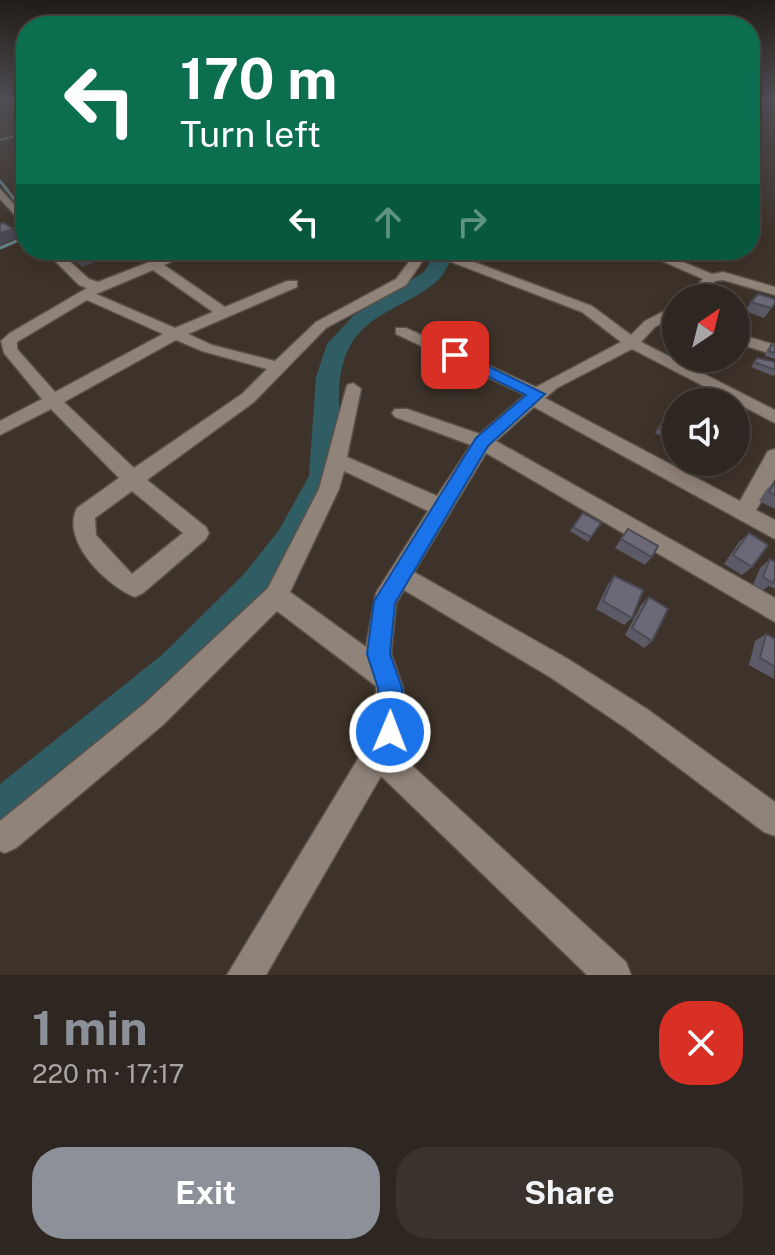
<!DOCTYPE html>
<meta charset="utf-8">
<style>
body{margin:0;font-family:"Public Sans",sans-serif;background:#3a322d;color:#f1f3f6;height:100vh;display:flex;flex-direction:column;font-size:30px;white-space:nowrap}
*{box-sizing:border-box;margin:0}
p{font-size:26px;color:#a7a5a5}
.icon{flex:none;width:44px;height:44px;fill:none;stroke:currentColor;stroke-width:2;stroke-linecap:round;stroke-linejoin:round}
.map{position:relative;height:975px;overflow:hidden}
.drawer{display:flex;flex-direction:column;background:#2e2620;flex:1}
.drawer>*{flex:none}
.guide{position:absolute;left:16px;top:16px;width:744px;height:244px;border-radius:32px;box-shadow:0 4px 20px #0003,0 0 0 2px #49433e;background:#0b6e4f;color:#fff;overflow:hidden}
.needle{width:52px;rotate:35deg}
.fabs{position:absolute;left:662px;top:284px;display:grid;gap:16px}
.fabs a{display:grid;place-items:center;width:88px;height:88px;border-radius:50%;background:#2e2620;box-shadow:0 4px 20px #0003,0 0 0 2px #49433e;font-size:40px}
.pin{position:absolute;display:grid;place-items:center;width:68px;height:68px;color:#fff;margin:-34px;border-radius:16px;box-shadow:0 4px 12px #0006}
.me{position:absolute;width:88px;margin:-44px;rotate:1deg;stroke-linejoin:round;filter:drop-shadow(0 0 6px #0008)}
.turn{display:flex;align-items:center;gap:28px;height:168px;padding:0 32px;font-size:36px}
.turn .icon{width:104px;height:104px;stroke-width:2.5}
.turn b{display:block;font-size:56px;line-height:68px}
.lanes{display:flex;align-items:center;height:76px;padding:0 32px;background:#0003;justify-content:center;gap:40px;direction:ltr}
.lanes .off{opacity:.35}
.round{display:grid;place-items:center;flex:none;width:84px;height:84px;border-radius:32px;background:#3a322d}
.head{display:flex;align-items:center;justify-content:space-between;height:136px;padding:0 32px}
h1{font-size:48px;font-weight:700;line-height:60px;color:#8c9099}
.primary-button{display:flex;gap:16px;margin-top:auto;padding:16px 32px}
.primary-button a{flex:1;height:92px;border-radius:32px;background:#8c9099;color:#fff;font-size:32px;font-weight:700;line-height:92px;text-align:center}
.primary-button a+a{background:#3a322d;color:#f1f3f6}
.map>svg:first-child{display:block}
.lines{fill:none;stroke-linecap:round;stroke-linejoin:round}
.stream-far1{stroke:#658286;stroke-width:2}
.stream{stroke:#658286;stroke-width:3}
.river{fill:#305c64;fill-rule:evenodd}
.minor-casing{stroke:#5a5149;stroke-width:3}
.minor{fill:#908379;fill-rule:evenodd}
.wall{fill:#5c5a66}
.shaded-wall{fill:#4b4a53}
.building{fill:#6b6977;stroke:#4b4a53;stroke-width:2}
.route{fill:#1a73e8;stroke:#114b97;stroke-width:2}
</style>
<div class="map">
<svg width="775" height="975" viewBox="0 0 775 975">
<rect width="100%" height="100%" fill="#3e332a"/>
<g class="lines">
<!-- stream-far1 -->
<path class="stream-far1" d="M0,140L26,133"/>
<!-- stream -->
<path class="stream" d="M0,181L26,214
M0,248L26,237"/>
<!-- river -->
<path class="river" d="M437,250H455C450,261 446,273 437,281C411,305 368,312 350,346C326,390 351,444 334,490C324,517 306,545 289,569C215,672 114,749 16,828L0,835V784L163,654L245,573L279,530L309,476L316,377L327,344L354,315L424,272Z"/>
<defs>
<path id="minor" d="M0,189L26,217V227L0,199Z
M44,250H57L89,279L98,282L180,250H197L164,265L225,307L287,281H297V287L188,334L212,345L275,361L316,322L396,279L418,250H442L592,306L631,335L645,321L676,305V315L655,327L641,342L775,410V423L632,349L557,388L545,398L740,501L768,451L775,449V479L756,510L775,520V539L534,407L496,441L775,598V622L486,453L414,572L568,659L647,709L775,802V836L764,832L627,729L550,677L404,590L396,603L391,654L403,688L404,732L395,750L626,962L631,975H587L381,776L266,975H227L376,729V686L277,611L164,724L16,848L5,853L0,851V821L144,704L268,588L319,489L347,385L353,383L361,389L347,457L437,496L471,445L395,417L392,413L395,409H407L480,434L525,395L396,334V328H406L536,387L621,342L582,312L428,253L406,285L326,328L254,402L147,480L206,527L209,533L206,539L143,593L135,597C107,586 60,541 77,508L119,478L51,409L0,435V421L42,399L4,353L1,341L10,333L87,288L79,285ZM153,270L213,312L175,328L96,294ZM87,300L163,334L55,392L17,349V342ZM176,340L202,351L267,369L242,394L134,468L64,402ZM344,471L428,511L376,593L366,647L290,592L339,489ZM132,491L183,533L132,574L96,535L95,518Z
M637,250H654L712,274L723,272L775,287V295L723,280L715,281L700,298H686L703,279Z
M736,333L775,345V355L736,343Z"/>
</defs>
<!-- minor casing -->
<use href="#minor" class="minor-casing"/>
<!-- minor -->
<use href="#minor" class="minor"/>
</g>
<!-- wall -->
<path class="wall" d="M126,250H165V252L138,262L128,255Z
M751,302L775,303L764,318L745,311Z
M676,344V355L670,353Z
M771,345L775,346V359L765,356L767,349Z
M757,358L775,362V374L773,376L751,367Z
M676,424V440L674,443L655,433L658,428Z
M684,462H700L696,466Z
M775,481V509L759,501L766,490Z
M601,523L588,542L570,531L573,527Z
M628,529L652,557L645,565L615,548Z
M749,533L752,567L742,575L724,564L739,542Z
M770,559L775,562V589L769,586L763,590L753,585L760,568Z
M614,576L632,618L624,625L596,609L608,584Z
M649,597L652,641L644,648L625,635L641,605Z
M766,634L775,639L774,679L749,665L755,641Z"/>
<!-- shaded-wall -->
<path class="shaded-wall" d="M13,229L18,238L0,245V233Z
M141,250H165V252L138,262L134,252Z
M98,255L100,260L82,267L79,263Z"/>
<!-- building -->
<path class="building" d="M4,223L13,229L0,233V224Z
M93,252L98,255L79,263L74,259Z
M758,294L775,299V303L771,308L751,302Z
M771,345L775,346V353L769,351Z
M757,358L775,362V370L754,362Z
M665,418L676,424V437L658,428Z
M775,481V495L769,492Z
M583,513L601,523L591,537L573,527Z
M628,529L658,546L652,557L621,539Z
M749,533L768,545L752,567L733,555Z
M770,559L775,562V578L773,583L763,577Z
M614,576L643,590L632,618L603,601Z
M649,597L668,609L652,641L632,628Z
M766,634L775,639V667L760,658Z"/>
<!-- sky -->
<linearGradient id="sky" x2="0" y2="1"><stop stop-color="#221c17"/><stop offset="0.42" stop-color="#525055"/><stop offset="1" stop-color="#525055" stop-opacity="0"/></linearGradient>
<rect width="775" height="238" fill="url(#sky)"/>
<!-- route -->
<path class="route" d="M455,350L545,394L488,446L395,603L390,654L402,688V732L399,741L390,744L381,741L377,732L378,688L367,654L374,601L476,438L526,395L450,358L448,355Z"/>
</svg>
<div class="fabs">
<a><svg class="needle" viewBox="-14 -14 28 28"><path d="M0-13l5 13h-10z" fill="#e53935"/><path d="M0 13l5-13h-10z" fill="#a7a5a5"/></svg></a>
<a><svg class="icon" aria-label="sound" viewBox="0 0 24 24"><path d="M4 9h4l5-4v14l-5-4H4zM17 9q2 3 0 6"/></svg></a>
</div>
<div class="pin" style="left:455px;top:355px;background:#d93025"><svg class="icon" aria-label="arrive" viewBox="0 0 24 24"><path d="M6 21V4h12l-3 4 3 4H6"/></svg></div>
<svg class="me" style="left:390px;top:732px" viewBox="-20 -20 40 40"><circle r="17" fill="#1a73e8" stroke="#fff" stroke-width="3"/><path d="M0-11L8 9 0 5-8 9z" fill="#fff"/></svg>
<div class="guide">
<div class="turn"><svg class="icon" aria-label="left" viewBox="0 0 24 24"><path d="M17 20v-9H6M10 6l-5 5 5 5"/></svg><div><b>170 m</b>Turn left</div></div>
<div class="lanes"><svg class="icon" aria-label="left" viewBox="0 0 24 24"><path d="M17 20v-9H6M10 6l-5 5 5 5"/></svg><svg class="icon off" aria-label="ahead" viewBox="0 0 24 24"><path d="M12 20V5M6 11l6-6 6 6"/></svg><svg class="icon off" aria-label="right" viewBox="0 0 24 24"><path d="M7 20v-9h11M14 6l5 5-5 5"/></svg></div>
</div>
</div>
<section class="drawer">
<div class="head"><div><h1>1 min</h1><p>220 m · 17:17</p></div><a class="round" style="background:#d93025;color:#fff"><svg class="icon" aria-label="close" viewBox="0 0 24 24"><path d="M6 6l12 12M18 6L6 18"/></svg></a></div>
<div class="primary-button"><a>Exit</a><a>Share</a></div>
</section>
